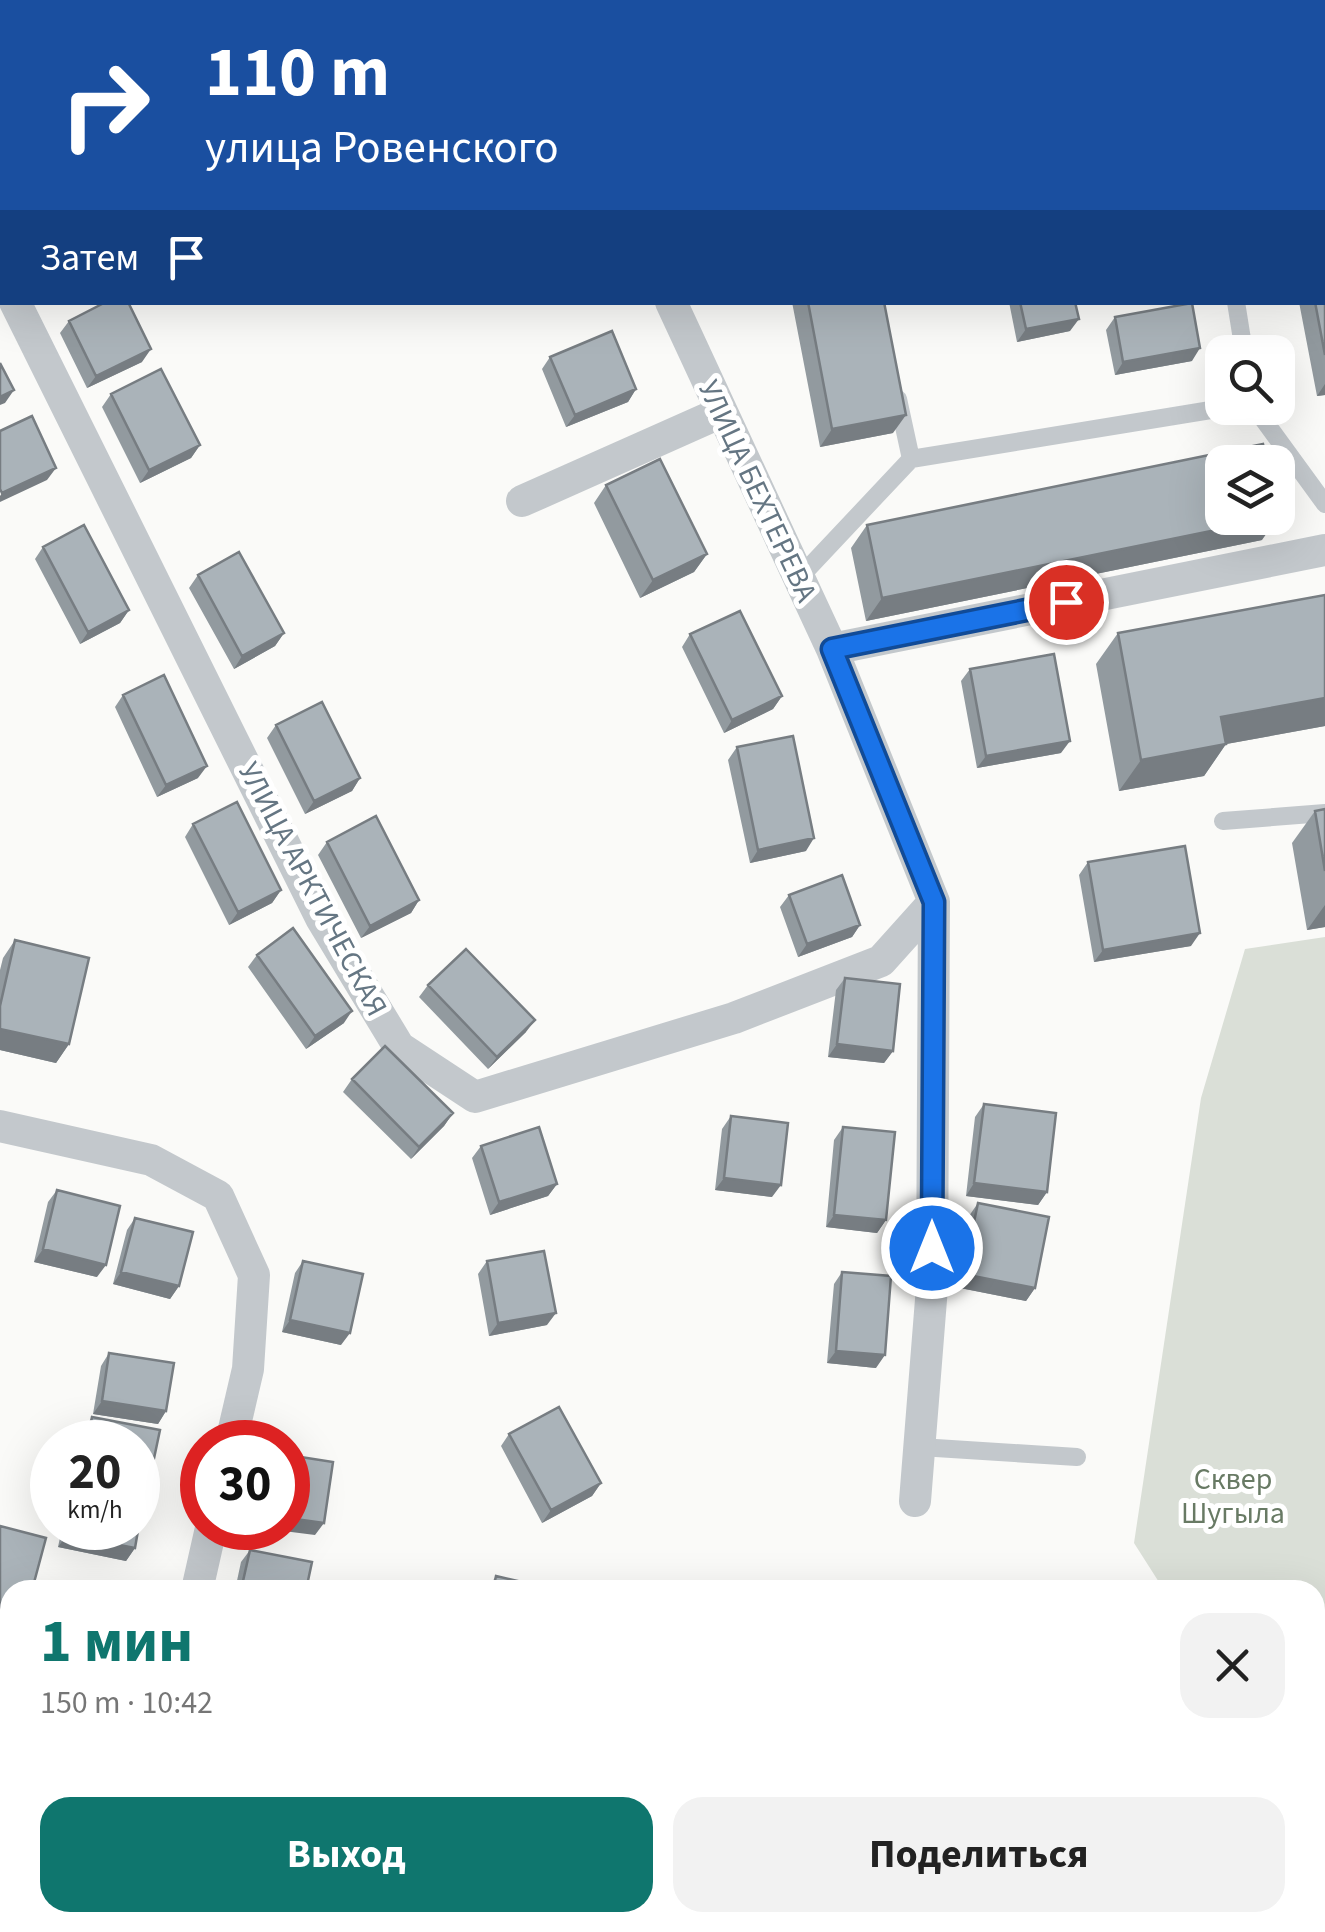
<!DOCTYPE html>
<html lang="ru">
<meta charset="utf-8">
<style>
body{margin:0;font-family:"Source Sans 3",sans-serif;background:#f2f2f2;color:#222;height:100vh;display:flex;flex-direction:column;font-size:38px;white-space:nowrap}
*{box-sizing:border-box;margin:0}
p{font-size:32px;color:#767676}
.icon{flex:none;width:55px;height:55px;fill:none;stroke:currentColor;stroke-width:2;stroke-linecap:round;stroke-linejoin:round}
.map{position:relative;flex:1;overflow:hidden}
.drawer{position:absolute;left:0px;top:1580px;width:1325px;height:352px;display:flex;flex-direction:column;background:#fff;border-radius:30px 30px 0 0;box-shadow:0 10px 40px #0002}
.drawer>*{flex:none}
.top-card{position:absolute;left:0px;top:0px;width:1325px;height:305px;box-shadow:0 10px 40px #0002;background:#1a4fa0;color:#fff;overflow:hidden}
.buttons{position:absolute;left:1205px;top:335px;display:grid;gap:20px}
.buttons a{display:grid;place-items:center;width:90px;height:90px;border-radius:20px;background:#fff;box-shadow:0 10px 40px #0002;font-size:50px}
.speed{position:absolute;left:30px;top:1420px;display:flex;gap:20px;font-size:50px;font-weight:700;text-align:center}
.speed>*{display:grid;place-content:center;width:130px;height:130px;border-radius:50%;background:#fff;box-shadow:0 10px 40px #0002;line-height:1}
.speed small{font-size:25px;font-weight:400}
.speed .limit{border:15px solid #d22;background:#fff;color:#111}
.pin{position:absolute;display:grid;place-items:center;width:85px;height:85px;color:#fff;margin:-42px;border:5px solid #fff;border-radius:50%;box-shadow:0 2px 10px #0007}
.me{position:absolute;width:110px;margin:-55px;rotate:0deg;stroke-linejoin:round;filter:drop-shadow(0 0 8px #0008)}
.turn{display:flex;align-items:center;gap:35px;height:210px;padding:0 40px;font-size:45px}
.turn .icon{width:130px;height:130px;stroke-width:2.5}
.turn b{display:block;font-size:70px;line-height:85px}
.then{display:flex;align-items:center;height:95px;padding:0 40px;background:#0003;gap:20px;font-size:38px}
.round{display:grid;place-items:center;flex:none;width:105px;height:105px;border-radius:30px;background:#f2f2f2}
.headline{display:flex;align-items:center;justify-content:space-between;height:170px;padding:0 40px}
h1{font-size:60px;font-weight:700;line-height:75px;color:#0f766e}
.cta{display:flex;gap:20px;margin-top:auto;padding:20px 40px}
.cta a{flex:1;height:115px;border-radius:30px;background:#0f766e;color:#fff;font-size:40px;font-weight:700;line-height:115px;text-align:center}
.cta a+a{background:#f2f2f2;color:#222}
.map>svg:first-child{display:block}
.green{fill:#dadfd7}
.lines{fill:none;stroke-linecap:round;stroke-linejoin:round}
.lane{stroke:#c3c8cc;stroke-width:18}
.street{stroke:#c3c8cc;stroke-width:32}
.wall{fill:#929a9f}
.shaded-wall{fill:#777d82}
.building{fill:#aab3b9;stroke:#777d82;stroke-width:2.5}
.route-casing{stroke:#114b97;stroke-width:25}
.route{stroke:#1a73e8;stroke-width:18}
.labels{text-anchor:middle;stroke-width:10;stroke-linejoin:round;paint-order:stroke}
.street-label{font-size:30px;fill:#657683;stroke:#fff}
.park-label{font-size:30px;fill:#687a64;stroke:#fff}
</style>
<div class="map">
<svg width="1325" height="1932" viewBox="0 0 1325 1932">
<rect width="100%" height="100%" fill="#fafaf8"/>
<!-- green -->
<path class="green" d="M1325,937V1837L1315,1825V1590H1164L1134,1543L1201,1098L1245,949Z"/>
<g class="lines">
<!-- lane -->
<path class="lane" d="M1236,302L1244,352
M1255,408L1325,504
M911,459L1223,408
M799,578L911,459L898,399
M1223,821L1325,813
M920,1447L1077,1457"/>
<!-- street -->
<path class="street" d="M531,0L533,2
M986,0L988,2
M1322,141L1325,140
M0,274L2,278
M15,302L321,918L399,1047L475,1097L734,1018L881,961L934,902
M671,302L832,649L934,902L932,1287L915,1501
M522,501L722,412
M832,649L1325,550
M0,1126L151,1160L218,1196L254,1275L248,1369L231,1442
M197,1590L211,1528
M0,1704L10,1707
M893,1922L933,1932
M118,1932L120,1922"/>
</g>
<!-- wall -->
<path class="wall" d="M1325,172V395L1317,396L1299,302H1322Z
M792,302H884L893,433L820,447Z
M1009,302H1075L1070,331L1017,342Z
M1115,317L1192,361L1115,375L1106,330Z
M69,321L142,362L87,388L60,333Z
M550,357L636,389L628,402L566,427L542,369Z
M111,394L200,445L191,458L140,483L102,407Z
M606,485L707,554L694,572L640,598L594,503Z
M867,525L1262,540L866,621L851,548Z
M43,547L129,610L120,623L80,644L35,559Z
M198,575L284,633L275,646L234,669L189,588Z
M1325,595V726L1226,744L1204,776L1119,791L1096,664L1118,633Z
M690,634L782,696L773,709L724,733L682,647Z
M970,669L1061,753L977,768L961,681Z
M123,695L198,778L157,797L115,707Z
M276,725L360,778L352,791L305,814L267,738Z
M737,747L806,851L750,863L728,760Z
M1325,809V927L1307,930L1292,843L1315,811Z
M193,824L281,890L272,903L229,925L185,837Z
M327,842L419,900L411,913L361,938L318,855Z
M1088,862L1191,946L1094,962L1079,875Z
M789,895L860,925L852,937L798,957L780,907Z
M15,940L69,1044L56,1063L0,1050V970L3,958Z
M257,955L344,1023L306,1049L248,967Z
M845,978L893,1051L884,1063L828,1057L836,990Z
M428,985L526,1032L488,1069L419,997Z
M352,1079L453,1113L444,1126L411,1159L343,1092Z
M984,1104L1047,1192L1038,1205L966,1196L975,1117Z
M731,1116L772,1197L715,1190L722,1129Z
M843,1127L886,1220L877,1233L826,1227L834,1140Z
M481,1146L557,1184L548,1196L490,1215L472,1158Z
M57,1190L97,1277L34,1262L48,1202Z
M978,1203L1035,1288L1026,1301L955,1287L969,1216Z
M135,1218L179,1286L170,1299L113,1284L127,1230Z
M303,1261L341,1345L282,1332L295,1273Z
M487,1261L547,1325L489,1336L478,1274Z
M842,1272L876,1368L827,1363L834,1284Z
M109,1353L166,1411L158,1424L93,1414L101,1366Z
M92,1417L160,1430L149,1482L140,1495L144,1496L135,1548L126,1561L58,1547L62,1528H138V1442H81L84,1429Z
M509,1434L601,1483L592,1496L542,1523L501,1446Z
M250,1550L306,1590H235L241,1562Z
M496,1576L557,1590H487Z
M10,1769V1847L0,1845V1813Z
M468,1922H541L539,1932H466Z
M706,1922H732L771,1932H700Z
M1174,1922H1188L1180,1929Z
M1265,1922H1315L1325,1926L1295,1932H1267Z"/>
<!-- shaded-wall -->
<path class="shaded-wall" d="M1079,319L1070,331L1017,342L1026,329Z
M1200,348L1192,361L1115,375L1123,362Z
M151,349L142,362L87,388L96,376Z
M1325,384V395L1317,396Z
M636,389L628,402L566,427L575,415Z
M14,390L5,403L0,405V397Z
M906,415L893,433L820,447L832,429Z
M200,445L191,458L140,483L149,470Z
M56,468L47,480L0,502V496L2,493Z
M1278,517L1262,540L866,621L882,598Z
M707,554L694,572L640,598L653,580Z
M129,610L120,623L80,644L88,632Z
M284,633L275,646L234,669L242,656Z
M782,696L773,709L724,733L732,720Z
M1325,698V726L1199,749L1221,717Z
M1070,741L1061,753L977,768L986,756Z
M1226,744L1204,776L1119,791L1141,760Z
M207,766L198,778L157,797L166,785Z
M360,778L352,791L305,814L314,801Z
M814,838L806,851L750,863L758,850Z
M281,890L272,903L229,925L238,912Z
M419,900L411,913L361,938L370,926Z
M1325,905V927L1307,930Z
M860,925L852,937L798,957L807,944Z
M1200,933L1191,946L1094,962L1103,950Z
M352,1011L344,1023L306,1049L315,1036Z
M535,1020L526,1032L488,1069L497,1057Z
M0,1029L69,1044L56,1063L0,1050Z
M837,1044L893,1051L884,1063L828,1057Z
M453,1113L444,1126L411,1159L419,1147Z
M724,1178L781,1185L772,1197L715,1190Z
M974,1183L1047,1192L1038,1205L966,1196Z
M557,1184L548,1196L490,1215L499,1202Z
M834,1215L886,1220L877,1233L826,1227Z
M43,1249L106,1265L97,1277L34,1262Z
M121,1272L179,1286L170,1299L113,1284Z
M963,1274L1035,1288L1026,1301L955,1287Z
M556,1313L547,1325L489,1336L498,1323Z
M290,1320L350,1333L341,1345L282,1332Z
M836,1351L885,1355L876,1368L827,1363Z
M102,1401L166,1411L158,1424L93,1414Z
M138,1480L149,1482L140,1495L138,1494Z
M601,1483L592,1496L542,1523L551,1510Z
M288,1518L324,1523L315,1535L260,1528H288Z
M67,1535L135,1548L126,1561L58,1547Z
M0,1608L10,1610V1625L0,1623Z
M2,1831L10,1833V1847L0,1845V1835Z
M1325,1915V1926L1295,1932H1272L1277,1925L1289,1922H1315V1917Z
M246,1922H300L293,1932Z
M338,1922H359L405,1932L332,1931Z"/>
<!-- building -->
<path class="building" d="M387,0H447L448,2H387Z
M622,0H674L660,2H622Z
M887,0H939V2H887Z
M1231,0H1283L1267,2H1231Z
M0,23H2V121L0,122Z
M1322,172H1325V355L1315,302H1322Z
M106,302H128L151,349L96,376L69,321Z
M808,302H884L906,415L832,429Z
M1020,302H1075L1079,319L1026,329Z
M1192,303L1200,348L1123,362L1115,317Z
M612,331L636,389L575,415L550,357Z
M0,363L14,390L0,397Z
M161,369L200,445L149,470L111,394Z
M32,416L56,468L2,493L0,489V431Z
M1263,444L1267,462H1222V518H1275L882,598L867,525Z
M660,459L707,554L653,580L606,485Z
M84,525L129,610L88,632L43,547Z
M239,552L284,633L242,656L198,575Z
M1325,595V698L1221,717L1226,744L1141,760L1118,633Z
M740,611L782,696L732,720L690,634Z
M1054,654L1070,741L986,756L970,669Z
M164,675L207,766L166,785L123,695Z
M322,702L360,778L314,801L276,725Z
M793,736L814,838L758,850L737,747Z
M237,802L281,890L238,912L193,824Z
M1325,809V871L1315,811Z
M376,816L419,900L370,926L327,842Z
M1185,846L1200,933L1103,950L1088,862Z
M842,875L860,925L807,944L789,895Z
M293,928L352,1011L315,1036L257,955Z
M15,940L89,958L69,1044L0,1029V1006Z
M466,949L535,1020L497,1057L428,985Z
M845,978L900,984L893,1051L837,1044Z
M385,1046L453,1113L419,1147L352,1079Z
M984,1104L1056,1113L1047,1192L974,1183Z
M731,1116L788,1123L781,1185L724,1178Z
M539,1127L557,1184L499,1202L481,1146Z
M843,1127L895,1132L886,1220L834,1215Z
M57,1190L120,1206L106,1265L43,1249Z
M978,1203L1049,1217L1035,1288L963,1274Z
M135,1218L193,1232L179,1286L121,1272Z
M544,1251L556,1313L498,1323L487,1261Z
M303,1261L363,1274L350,1333L290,1320Z
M842,1272L891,1276L885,1355L836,1351Z
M109,1353L174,1363L166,1411L102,1401Z
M559,1407L601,1483L551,1510L509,1434Z
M92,1417L160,1430L149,1482L138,1480V1442H87Z
M288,1455L333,1462L324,1523L288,1518Z
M138,1494L144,1496L135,1548L67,1535L68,1528H138Z
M0,1526L46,1538L32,1590H10V1610L0,1608Z
M250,1550L312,1562L306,1590H241Z
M496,1576L557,1590H493Z
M57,1584L88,1590H55Z
M10,1794V1833L2,1831Z
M1325,1855V1915L1315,1917V1857Z
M0,1914L10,1917V1922H36L52,1926L51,1932H0Z
M359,1922H411L409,1932Z
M474,1922H541L539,1932H472Z
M591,1922H605L641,1932H589Z
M708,1922H732L771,1932H706Z"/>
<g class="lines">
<defs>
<path id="route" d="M932,1248L934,902L832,649L1066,602"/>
</defs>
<!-- route casing -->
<use href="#route" class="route-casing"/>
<!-- route -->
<use href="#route" class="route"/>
</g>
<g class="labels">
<!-- street labels -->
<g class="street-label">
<text transform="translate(758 491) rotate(65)" y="10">УЛИЦА БЕХТЕРЕВА</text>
<text transform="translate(313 889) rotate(62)" y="10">УЛИЦА АРКТИЧЕСКАЯ</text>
</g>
<!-- park labels -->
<g class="park-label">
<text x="1233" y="1489">Сквер<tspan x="1233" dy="34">Шугыла</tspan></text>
</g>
</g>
</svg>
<div class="buttons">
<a><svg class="icon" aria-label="search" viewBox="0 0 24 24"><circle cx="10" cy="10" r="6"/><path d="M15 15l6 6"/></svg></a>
<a><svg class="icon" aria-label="layers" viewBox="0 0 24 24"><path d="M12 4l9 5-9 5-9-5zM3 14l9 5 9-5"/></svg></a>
</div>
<div class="speed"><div>20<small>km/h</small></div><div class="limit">30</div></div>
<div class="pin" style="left:1066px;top:602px;background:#d93025"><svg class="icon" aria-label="arrive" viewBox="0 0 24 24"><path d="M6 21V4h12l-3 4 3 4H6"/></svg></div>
<svg class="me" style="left:932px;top:1248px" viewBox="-20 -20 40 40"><circle r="17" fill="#1a73e8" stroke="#fff" stroke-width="3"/><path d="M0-11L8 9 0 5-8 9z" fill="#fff"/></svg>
<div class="top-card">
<div class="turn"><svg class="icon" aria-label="right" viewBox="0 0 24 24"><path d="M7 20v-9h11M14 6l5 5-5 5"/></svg><div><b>110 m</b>улица Ровенского</div></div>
<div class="then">Затем<svg class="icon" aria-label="arrive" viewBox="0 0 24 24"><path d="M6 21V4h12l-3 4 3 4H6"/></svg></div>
</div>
<section class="drawer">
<div class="headline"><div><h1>1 мин</h1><p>150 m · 10:42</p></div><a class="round"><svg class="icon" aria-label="close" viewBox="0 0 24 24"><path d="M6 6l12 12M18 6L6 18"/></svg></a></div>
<div class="cta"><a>Выход</a><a>Поделиться</a></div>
</section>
</div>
